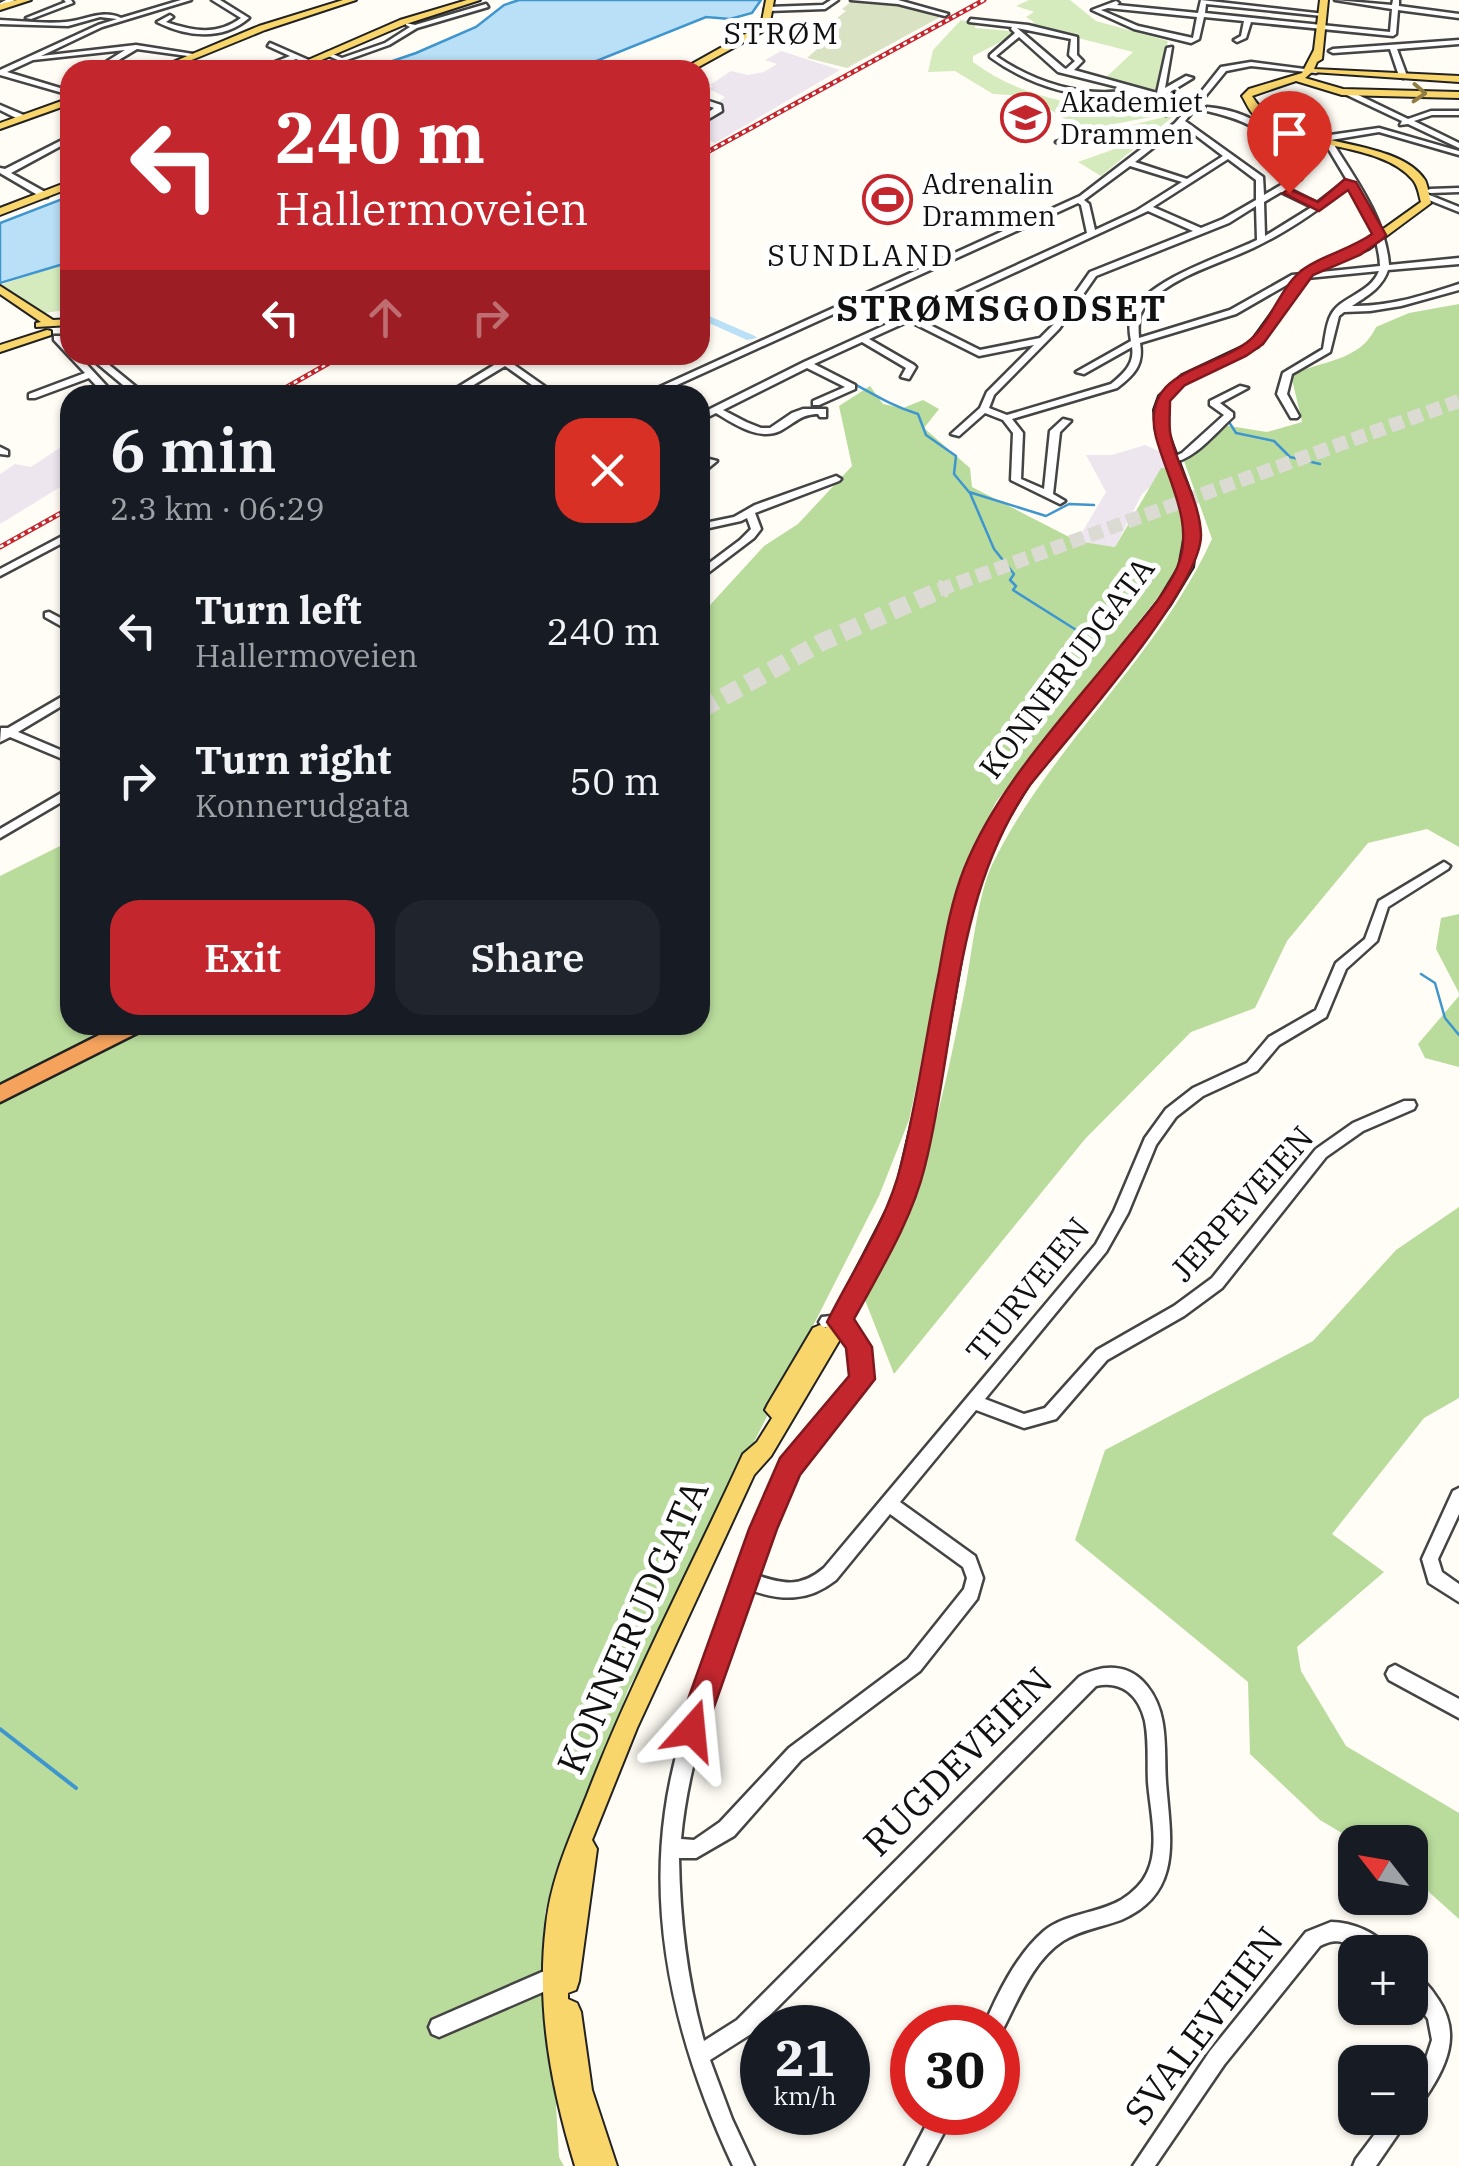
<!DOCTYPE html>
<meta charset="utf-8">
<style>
body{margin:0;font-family:"IBM Plex Serif",serif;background:#20242c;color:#f1f3f6;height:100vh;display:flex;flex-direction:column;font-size:38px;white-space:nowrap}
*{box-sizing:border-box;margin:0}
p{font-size:32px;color:#9ea1a6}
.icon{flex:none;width:55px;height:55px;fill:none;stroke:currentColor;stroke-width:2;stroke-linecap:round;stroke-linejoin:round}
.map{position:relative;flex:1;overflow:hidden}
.sheet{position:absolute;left:60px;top:385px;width:650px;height:650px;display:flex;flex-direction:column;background:#171b24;border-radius:30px;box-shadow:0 2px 8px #0004}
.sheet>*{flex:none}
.guide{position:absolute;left:60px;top:60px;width:650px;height:305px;border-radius:30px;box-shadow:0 2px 8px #0004;background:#c4262e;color:#fff;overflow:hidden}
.needle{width:65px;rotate:301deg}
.controls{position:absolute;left:1338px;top:1825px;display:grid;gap:20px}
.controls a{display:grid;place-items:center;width:90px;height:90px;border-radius:20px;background:#171b24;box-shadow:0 2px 8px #0004;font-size:50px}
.speed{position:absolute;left:740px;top:2005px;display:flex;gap:20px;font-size:50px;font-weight:700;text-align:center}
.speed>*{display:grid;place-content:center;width:130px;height:130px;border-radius:50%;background:#171b24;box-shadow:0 2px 8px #0004;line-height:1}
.speed small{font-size:25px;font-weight:400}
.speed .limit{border:15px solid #d22;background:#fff;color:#111}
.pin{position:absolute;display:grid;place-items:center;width:85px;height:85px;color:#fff;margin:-102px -42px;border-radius:50% 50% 50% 0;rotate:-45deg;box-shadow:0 0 10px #0007}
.pin .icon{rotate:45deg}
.me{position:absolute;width:110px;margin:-55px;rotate:18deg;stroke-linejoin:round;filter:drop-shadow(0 0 8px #0008)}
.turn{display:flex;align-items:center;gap:35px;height:210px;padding:0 50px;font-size:45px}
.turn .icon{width:130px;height:130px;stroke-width:2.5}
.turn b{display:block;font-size:70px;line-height:85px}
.lanes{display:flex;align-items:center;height:95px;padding:0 50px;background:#0003;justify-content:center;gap:50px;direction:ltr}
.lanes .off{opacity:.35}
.round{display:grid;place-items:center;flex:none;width:105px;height:105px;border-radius:30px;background:#20242c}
.overview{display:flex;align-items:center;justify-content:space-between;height:170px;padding:0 50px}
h1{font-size:60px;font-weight:600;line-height:75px}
.action{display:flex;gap:20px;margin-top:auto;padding:20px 50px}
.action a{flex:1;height:115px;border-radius:30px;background:#c4262e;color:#fff;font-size:40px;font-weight:600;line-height:115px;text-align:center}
.action a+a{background:#20242c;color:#f1f3f6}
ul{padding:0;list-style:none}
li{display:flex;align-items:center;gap:30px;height:150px;padding:0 50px}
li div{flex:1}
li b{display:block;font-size:38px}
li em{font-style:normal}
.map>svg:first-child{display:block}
.industrial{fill:#eee6ef}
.green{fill:#d5ebbd}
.forest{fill:#b9dc9c}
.cemetery{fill:#d9e3c4}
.water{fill:#b9e0f7;stroke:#3f96cf;stroke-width:2.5}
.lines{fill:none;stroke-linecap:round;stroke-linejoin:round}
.stream-far1{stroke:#3f96cf;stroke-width:2.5}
.stream{stroke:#3f96cf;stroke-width:4}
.river{fill:#b9e0f7;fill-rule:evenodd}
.highway-tunnel-far1{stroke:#dbdad3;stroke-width:14;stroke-dasharray:14 6;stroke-linecap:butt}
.highway-tunnel{stroke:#dbdad3;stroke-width:18;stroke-dasharray:18 9;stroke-linecap:butt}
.minor-casing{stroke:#444;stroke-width:5}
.major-casing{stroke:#222;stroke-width:4}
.highway-casing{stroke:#222;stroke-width:5}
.minor{fill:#fff;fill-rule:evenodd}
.major{fill:#f9d66b;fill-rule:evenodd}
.highway{fill:#f5a25d;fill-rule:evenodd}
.rail-casing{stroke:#c4262e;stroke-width:5}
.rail{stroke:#fff;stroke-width:2.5;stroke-dasharray:4;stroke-linecap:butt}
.oneway{stroke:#917d42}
.route{fill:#c4262e;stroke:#7f191e;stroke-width:2.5}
.labels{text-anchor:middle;stroke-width:10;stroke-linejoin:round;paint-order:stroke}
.far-poi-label{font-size:28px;fill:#111;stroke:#fff;text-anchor:start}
.far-neighbourhood-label{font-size:30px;letter-spacing:2.5px;fill:#111;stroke:#fff}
.street-label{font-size:32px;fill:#111;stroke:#fff}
.far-district-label{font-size:35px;font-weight:bold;letter-spacing:2.5px;fill:#111;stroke:#fff}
.near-street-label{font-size:38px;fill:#111;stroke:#fff}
</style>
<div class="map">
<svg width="1459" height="2166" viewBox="0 0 1459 2166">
<rect width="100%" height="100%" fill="#fffdf5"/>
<!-- industrial -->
<path class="industrial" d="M781,51L840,70L715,143L700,138V115L725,97L709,89L713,86L710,85L731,71L748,75L764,72L777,64L765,60Z
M70,441V481L0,524V474L15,464L31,467Z
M1145,445L1163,453L1171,468L1142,494L1115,547L1077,541L1106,492L1086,455H1112Z"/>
<!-- green -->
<path class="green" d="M1029,0H1070L1096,21L1168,41L1157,94L1102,81L1133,52L1031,26L1034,22L1026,17L1034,12L1016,6Z
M961,20L975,23V28L1020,32L973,56V62C1024,100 1098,114 1162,103V110L1156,116L1083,130L1046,107L1010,95L993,94L955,71L928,72L933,50Z
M1176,114L1101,176L1078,162L1137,141L1131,136L1146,132L1136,125L1120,128Z
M70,262V309L40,314L0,285Z"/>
<!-- forest -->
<path class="forest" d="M1459,304V847L1427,829L1368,843L1287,941L1255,1008L1191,1032L1085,1139L894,1374L865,1300C920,1201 941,1109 963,999C971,963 977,896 992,865C1050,746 1157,659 1212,539L1184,461L1223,425L1267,432L1302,422L1291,375C1322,360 1360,362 1376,327L1409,313Z
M870,386L883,404L903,408L923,400L939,409L924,428L970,468L972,487L1077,541L1115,547L1161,468H1171L1186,535L1174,577L996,802L969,857L947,941L909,1120L879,1196L628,1690L545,1912L559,2157L564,2166H0V876L70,841V1025H700V616L764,546L798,524L852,466L839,406Z
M1459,914V993L1436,949L1441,918Z
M1459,996V1067L1425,1058L1418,1044Z
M1459,1207V1398L1424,1418L1332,1534L1384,1572L1297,1647L1301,1671L1346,1746L1459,1813V1919L1410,1875V1842H1357L1320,1820L1250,1754L1248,1682L1075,1540L1105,1450L1313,1341L1396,1250Z"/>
<!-- cemetery -->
<path class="cemetery" d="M852,1L904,6L944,15L847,68L807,58L824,43L837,18L846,11L842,9Z"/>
<!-- water -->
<path class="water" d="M519,0H761L752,13L730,19L706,17L574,70H336L378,66L416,53L476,27L504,5Z
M70,196V262L0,283V223Z"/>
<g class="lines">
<!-- stream-far1 -->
<path class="stream-far1" d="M825,370C860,384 882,403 918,414L926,435L956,456L954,474L969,492L1046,516L1069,504L1094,505
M1229,422L1236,433L1274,441L1290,457L1320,464
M970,493L994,549L1014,574L1010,580L1016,586L1013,590L1081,633L1084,645
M1421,974L1435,983L1445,1018L1459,1035"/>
<!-- stream -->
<path class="stream" d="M0,1729L76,1788"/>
<!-- river -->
<path class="river" d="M700,312L755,336L757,338L747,340L700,319Z"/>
<!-- highway-tunnel-far1 -->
<path class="highway-tunnel-far1" d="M939,590L1459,401"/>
<!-- highway-tunnel -->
<path class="highway-tunnel" d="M700,710L822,642L945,588"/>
<defs>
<path id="minor" d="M6,0H15L0,7V3Z
M64,0H71L73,3L31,19L26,18L66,2Z
M181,0H191L102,27L41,56L136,45L193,54L195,57L137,49L102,70H93L125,50L33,60L7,72L70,91V95L0,75V70L98,25L117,19L100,17L68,26L0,24V20C22,21 45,24 66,22C86,20 103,9 121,18Z
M212,0H220L249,18C222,41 187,37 157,22L170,15L173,17L166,22C193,31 217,36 241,18Z
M831,0H838L825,9L768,11L765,9L768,7L823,5Z
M851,0H898L948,14L945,16L898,4Z
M1201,0L1325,14L1322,16L1206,4L1205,13L1390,32L1392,9L1335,0L1392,5L1393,0H1399V6L1459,14V18L1398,10L1396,34L1393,36L1251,22L1246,38L1237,42L1234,40L1241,36L1244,21L1204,17L1199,39L1191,43L1134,29L1092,10L1116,1L1119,3L1117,5L1198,13ZM1108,8L1197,17L1193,38L1138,26L1101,10Z
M486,4L488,7L417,28L389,45L344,61H340L324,54L328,52L342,58L385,43L410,27L406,25V23L415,25Z
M971,19L1028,25L1077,37V55L1083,61L1074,70L1157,93L1167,48L1172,47L1165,88L1186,76L1193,78L1160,98C1139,93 1125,97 1104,97C1062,95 1023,81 990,57V55L1015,33L1011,29L1012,27L969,22ZM1017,28L1071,39L1069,55L1075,61L1066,69L1064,68ZM1019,37L1058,72L1130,90C1083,98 1035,83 996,56Z
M1459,40V44L1397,49L1407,76L1403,78L1399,76L1390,49L1333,53L1329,51L1333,49Z
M270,43L311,61L307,63L296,59L266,70H255L290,56L268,46Z
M1251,62L1320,71L1316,73L1251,66L1226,71L1185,121L1263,177L1264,195L1293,178C1279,134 1250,121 1207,111V107C1253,111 1287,135 1301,179L1287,188L1317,203L1347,180L1322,138L1323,136L1379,128L1459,151V155L1379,132L1331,140C1354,177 1386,220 1389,265L1459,258V264L1388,270C1382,288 1367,296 1352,306C1390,307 1424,295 1459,284V290L1401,306L1370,311L1344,312L1339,316L1330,352L1292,374L1287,394L1299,416L1297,418H1291L1277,394L1283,373L1323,349C1325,339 1326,324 1331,315C1341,296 1370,294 1379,271L1297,279L1236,314L1140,343C1144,365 1134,375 1117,388L1012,419L1023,433L1021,479L1044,489L1050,431L1063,419L1071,421L1060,432L1053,494L1065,501L1060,504L1011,480L1013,433L1003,420L985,413L959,436L951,434L980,408L987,392L1034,345L979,356L909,321L869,339L914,365L916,367L909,379L901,377L906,368L862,342L814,364L855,385V389L819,405H813V401L845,387L807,368L723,410L746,422L761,428H770L792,413L803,409H826V417H820L818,414C801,414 795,423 780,431C759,441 734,424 716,413L700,421V414L804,362L1087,233L1081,205L1078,203L655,395H642L1080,196L1175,123L1183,114L1173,112L1166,115L1162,113C1170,106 1177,109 1186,111L1221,67ZM1182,125L1223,156L1187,179L1135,162ZM1228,159L1256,180V200L1223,219L1201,228L1153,207ZM1130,166L1182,182L1136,211L1095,230L1089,204L1084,200ZM1350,185C1364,211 1379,237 1380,266L1292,275L1230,310L1139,338C1138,324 1138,312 1149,302C1176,275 1219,264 1253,248C1289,231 1320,209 1350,185ZM1281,192L1312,207L1265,236L1264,202ZM1256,206L1257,240C1224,256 1152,278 1134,310C1128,319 1129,330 1131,341L1076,372L1084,374L1132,347C1135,364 1123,374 1111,384L1007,415L989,408L994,395L1059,329L1096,276L1229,223ZM1148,211L1193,231L1090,272L1053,325L1040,338L980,350L916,318Z
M1350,91L1408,119L1431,111H1459V115H1432L1414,121L1459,143V148L1408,124L1400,125L1402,121L1347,95V91Z
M700,98L721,105L722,111L700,124V119L714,108L700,103Z
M1279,100L1286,102L1264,119H1258V115Z
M0,105L26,116L27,118L20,120L0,110Z
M1093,130H1096V134L1060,144L1056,142Z
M70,136V141L11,173L47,193V197H41L0,173V168L5,169Z
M1459,188V192L1430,193L1426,191L1430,189Z
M1427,194L1459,207V212L1424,198L1423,196Z
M54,336H60L70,347V355H78L115,395H105L89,378L35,398H29V394L85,373L54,340Z
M87,355H97L146,395H135Z
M490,355H500L557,395H546L505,366L457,395H445L499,362Z
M1240,386L1248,388L1220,403L1233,413V417C1215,433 1194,461 1169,463V459L1182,453L1224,415L1210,405V401Z
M335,390L344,395H332V391Z
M0,447L8,451V455L0,454Z
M709,459L717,461L700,475V467Z
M836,476L841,479L839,481L755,513L761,529L754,538L700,579V570L740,540L751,529L747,518L741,521L700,530V524L734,517L755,505Z
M70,532V539L0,576V569Z
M49,612L70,623V631L45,617V613Z
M70,692V701L18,732L70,754V762L10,737L0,742L1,728H8Z
M70,788V797L0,838V829Z
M1444,862L1450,866L1448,869L1388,907L1377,941L1346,969L1326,1017L1279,1045L1257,1071L1203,1096L1176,1117L1156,1145L1128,1213L1106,1252L985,1399L1024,1414L1045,1408L1097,1350L1174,1306L1212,1278L1316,1149L1353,1123L1404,1101H1414L1416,1105L1414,1109L1363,1131L1326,1157L1222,1288L1184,1316L1107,1360L1056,1419L1024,1428L976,1410L900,1502L975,1556L983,1578L977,1599L920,1671L801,1760L734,1836L696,1858H679C680,1921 687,1980 704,2041L737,2020L1079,1677C1102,1664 1129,1663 1147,1686C1169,1713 1164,1749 1166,1782C1170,1837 1184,1893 1121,1920C1102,1927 1080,1930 1063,1941C1032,1961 1017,2003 1000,2035L998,2036V2028H983C997,1995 1016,1955 1044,1931C1066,1913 1097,1914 1121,1900C1132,1893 1142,1884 1147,1873C1160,1847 1150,1810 1148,1782C1147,1762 1149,1741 1145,1721C1139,1696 1122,1680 1096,1686L751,2034L710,2060L732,2119L754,2166H733C681,2055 648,1935 665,1812C674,1744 700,1679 724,1615C737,1582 749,1548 761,1515C770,1492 779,1466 794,1446C812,1422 834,1400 854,1377C853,1362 854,1338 838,1330C833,1327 827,1328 822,1327L819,1322L822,1317L840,1315C865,1329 867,1353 870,1379L804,1458L788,1489L756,1575C784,1584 800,1588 824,1568L1096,1244L1114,1211L1145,1138L1166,1109L1193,1088L1247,1063L1269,1037L1316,1010L1336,963L1365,939L1379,901ZM890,1514L963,1567L967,1578L964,1589L908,1659L789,1748L720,1822L694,1840L681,1839C689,1752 721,1671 750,1590C783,1601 808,1602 836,1580Z
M1459,1488V1514L1438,1559L1442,1572L1459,1584V1602L1429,1583L1422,1559L1453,1491Z
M1395,1665L1459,1699V1718L1389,1680L1386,1674L1389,1668Z
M1331,1922C1351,1922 1381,1933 1389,1952C1380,1952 1369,1954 1362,1951C1343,1944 1341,1936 1320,1946L1224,2065L1155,2166H1133L1210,2051L1306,1932Z
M558,1969L565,1972L568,1979L565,1986L543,1992L439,2037L432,2034L429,2027L432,2020L542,1972Z
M1410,1971C1422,1977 1431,1988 1438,1999C1459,2030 1450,2059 1431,2089C1425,2098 1420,2108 1410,2112V2085L1425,2061L1432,2040L1428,2019L1410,1995Z
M933,2112H955L926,2166H905Z
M1387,2118H1409L1376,2166H1353L1356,2159Z"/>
<path id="major" d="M17,0H31L0,10V4Z
M343,0H356L265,30L167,70H154L259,26Z
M467,0H480L406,24L298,70H285L400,20Z
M766,0H774L770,22L762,32L693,70H681L756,28L762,21Z
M1320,0H1328L1322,59L1317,62L1314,69L1459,76V82L1312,72L1305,78L1343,89L1459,92V98L1342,95L1296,81L1252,96C1285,153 1394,133 1425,180C1428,186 1429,196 1431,203L1369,249L1310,275L1258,347L1190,379L1170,397L1166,410L1168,432L1192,497L1198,529L1193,567L1170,605L1029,784L997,837L971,903L942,1070L913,1194L839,1341L771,1456L754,1475L637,1728L592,1840L597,1849L579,1981L576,1990L568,1993V1999L577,2003L581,2012L592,2090L617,2166H575C551,2087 536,2007 546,1925C551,1878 570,1838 587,1795C632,1678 691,1568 743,1454L757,1442L772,1418L765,1410L768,1404L813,1328L820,1325L826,1328L895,1194L924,1070L955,903L981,837L1018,777L1159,600L1179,567L1186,529L1180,497L1156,432L1154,410L1159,396L1182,375L1250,343L1302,271L1361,245L1421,202C1419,195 1418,186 1413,180C1380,140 1292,151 1255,116C1249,111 1246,102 1242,96L1249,89L1302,73L1314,50Z
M70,98V104L0,129V123Z
M70,181V188L0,215V208Z
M0,286L53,320L70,319V325L36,327V323L41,322L0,294Z
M47,330L51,331V335L0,352V345Z"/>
<path id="highway" d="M119,1025H146L143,1030L0,1102V1085Z"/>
</defs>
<!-- minor casing -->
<use href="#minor" class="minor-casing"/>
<!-- major casing -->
<use href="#major" class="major-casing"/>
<!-- highway casing -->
<use href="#highway" class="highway-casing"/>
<!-- minor -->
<use href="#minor" class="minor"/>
<!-- major -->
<use href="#major" class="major"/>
<!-- highway -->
<use href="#highway" class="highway"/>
<defs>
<path id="rail" d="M700,156L984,0
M273,395L343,355
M0,547L70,508"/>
</defs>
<!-- rail casing -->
<use href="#rail" class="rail-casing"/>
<!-- rail -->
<use href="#rail" class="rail"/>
</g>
<!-- one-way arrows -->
<defs><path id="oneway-chevron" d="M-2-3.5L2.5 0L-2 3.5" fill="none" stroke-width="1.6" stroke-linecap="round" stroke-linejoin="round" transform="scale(2.5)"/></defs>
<use class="oneway" href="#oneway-chevron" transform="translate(1419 93) rotate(3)"/>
<!-- route -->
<path class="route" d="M1345,179L1356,182L1386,235L1384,238L1360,255L1313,275L1263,344L1246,356L1185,385L1170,401C1170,411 1169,422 1170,432C1176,467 1200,499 1201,535C1201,589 1068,737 1030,785C952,898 957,1038 925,1166C912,1220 880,1271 854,1319L872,1347L875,1379L800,1475L777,1529L702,1741L692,1745L681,1741L677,1730L749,1529L780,1458L849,1376L846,1348L827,1322C852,1271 887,1222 901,1165C917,1102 926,1036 939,972C945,938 951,902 964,869C998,785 1063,718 1120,647C1139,623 1164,597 1177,568C1196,524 1167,479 1156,437C1139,369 1213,371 1250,340C1272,321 1281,284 1305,268C1326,254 1351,249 1372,234L1348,190L1319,211L1283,193L1289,189L1318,202Z"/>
<!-- icons -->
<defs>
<symbol id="school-ring" viewBox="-11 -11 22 22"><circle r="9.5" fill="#fff" stroke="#c4262e" stroke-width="1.5"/><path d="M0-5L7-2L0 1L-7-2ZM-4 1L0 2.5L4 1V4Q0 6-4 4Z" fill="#c4262e"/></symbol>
<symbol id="stadium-ring" viewBox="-11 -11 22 22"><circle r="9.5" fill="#fff" stroke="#c4262e" stroke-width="1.5"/><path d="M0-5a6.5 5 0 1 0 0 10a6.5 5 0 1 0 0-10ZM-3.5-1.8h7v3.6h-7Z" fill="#c4262e"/></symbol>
</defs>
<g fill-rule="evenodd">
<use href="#school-ring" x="998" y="90" width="55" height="55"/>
<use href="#stadium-ring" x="860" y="172" width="55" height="55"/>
</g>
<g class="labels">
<!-- far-poi labels -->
<g class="far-poi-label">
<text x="1060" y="112">Akademiet<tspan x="1060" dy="32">Drammen</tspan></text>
<text x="922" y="194">Adrenalin<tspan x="922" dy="32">Drammen</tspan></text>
</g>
<!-- far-neighbourhood labels -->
<g class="far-neighbourhood-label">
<text x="782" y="44">STRØM</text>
<text x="861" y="266">SUNDLAND</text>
</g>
<!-- street labels -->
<g class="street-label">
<text transform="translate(1067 668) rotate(-53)" y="11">KONNERUDGATA</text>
<text transform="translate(1242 1204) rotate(-48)" y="11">JERPEVEIEN</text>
<text transform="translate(1028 1290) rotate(-51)" y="11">TIURVEIEN</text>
</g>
<!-- far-district labels -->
<g class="far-district-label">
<text x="1002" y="321">STRØMSGODSET</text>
</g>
<!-- near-street labels -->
<g class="near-street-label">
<text transform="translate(633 1627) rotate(-66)" y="13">KONNERUDGATA</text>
<text transform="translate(958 1762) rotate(-45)" y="13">RUGDEVEIEN</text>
<text transform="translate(1204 2026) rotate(-53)" y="13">SVALEVEIEN</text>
</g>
</g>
</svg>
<div class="controls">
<a><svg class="needle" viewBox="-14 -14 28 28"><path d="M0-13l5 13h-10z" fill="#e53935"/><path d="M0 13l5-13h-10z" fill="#9ea1a6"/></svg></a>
<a>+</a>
<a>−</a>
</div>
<div class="speed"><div>21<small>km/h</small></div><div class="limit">30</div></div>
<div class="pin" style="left:1289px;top:193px;background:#d93025"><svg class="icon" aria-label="arrive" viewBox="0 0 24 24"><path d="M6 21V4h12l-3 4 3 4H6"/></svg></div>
<svg class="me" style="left:692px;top:1730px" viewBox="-20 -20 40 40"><path d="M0-17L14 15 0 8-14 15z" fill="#c4262e" stroke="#fff" stroke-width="4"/></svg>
<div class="guide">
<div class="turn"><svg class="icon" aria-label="left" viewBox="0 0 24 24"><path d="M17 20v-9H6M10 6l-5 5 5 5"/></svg><div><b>240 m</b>Hallermoveien</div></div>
<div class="lanes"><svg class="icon" aria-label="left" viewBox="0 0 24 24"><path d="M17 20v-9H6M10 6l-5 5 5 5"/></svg><svg class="icon off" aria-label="ahead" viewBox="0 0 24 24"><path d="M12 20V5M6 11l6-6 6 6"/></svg><svg class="icon off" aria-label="right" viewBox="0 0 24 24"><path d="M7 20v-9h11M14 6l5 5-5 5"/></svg></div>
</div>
<section class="sheet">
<div class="overview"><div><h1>6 min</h1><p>2.3 km · 06:29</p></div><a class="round" style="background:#d93025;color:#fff"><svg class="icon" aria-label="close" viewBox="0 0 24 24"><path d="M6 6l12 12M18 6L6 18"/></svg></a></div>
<ul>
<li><svg class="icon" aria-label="left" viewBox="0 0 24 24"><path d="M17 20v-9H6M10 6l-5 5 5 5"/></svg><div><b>Turn left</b><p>Hallermoveien</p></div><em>240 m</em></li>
<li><svg class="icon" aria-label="right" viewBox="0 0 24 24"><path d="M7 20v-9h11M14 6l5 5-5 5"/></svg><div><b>Turn right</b><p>Konnerudgata</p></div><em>50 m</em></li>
</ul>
<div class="action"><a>Exit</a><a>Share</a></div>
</section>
</div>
